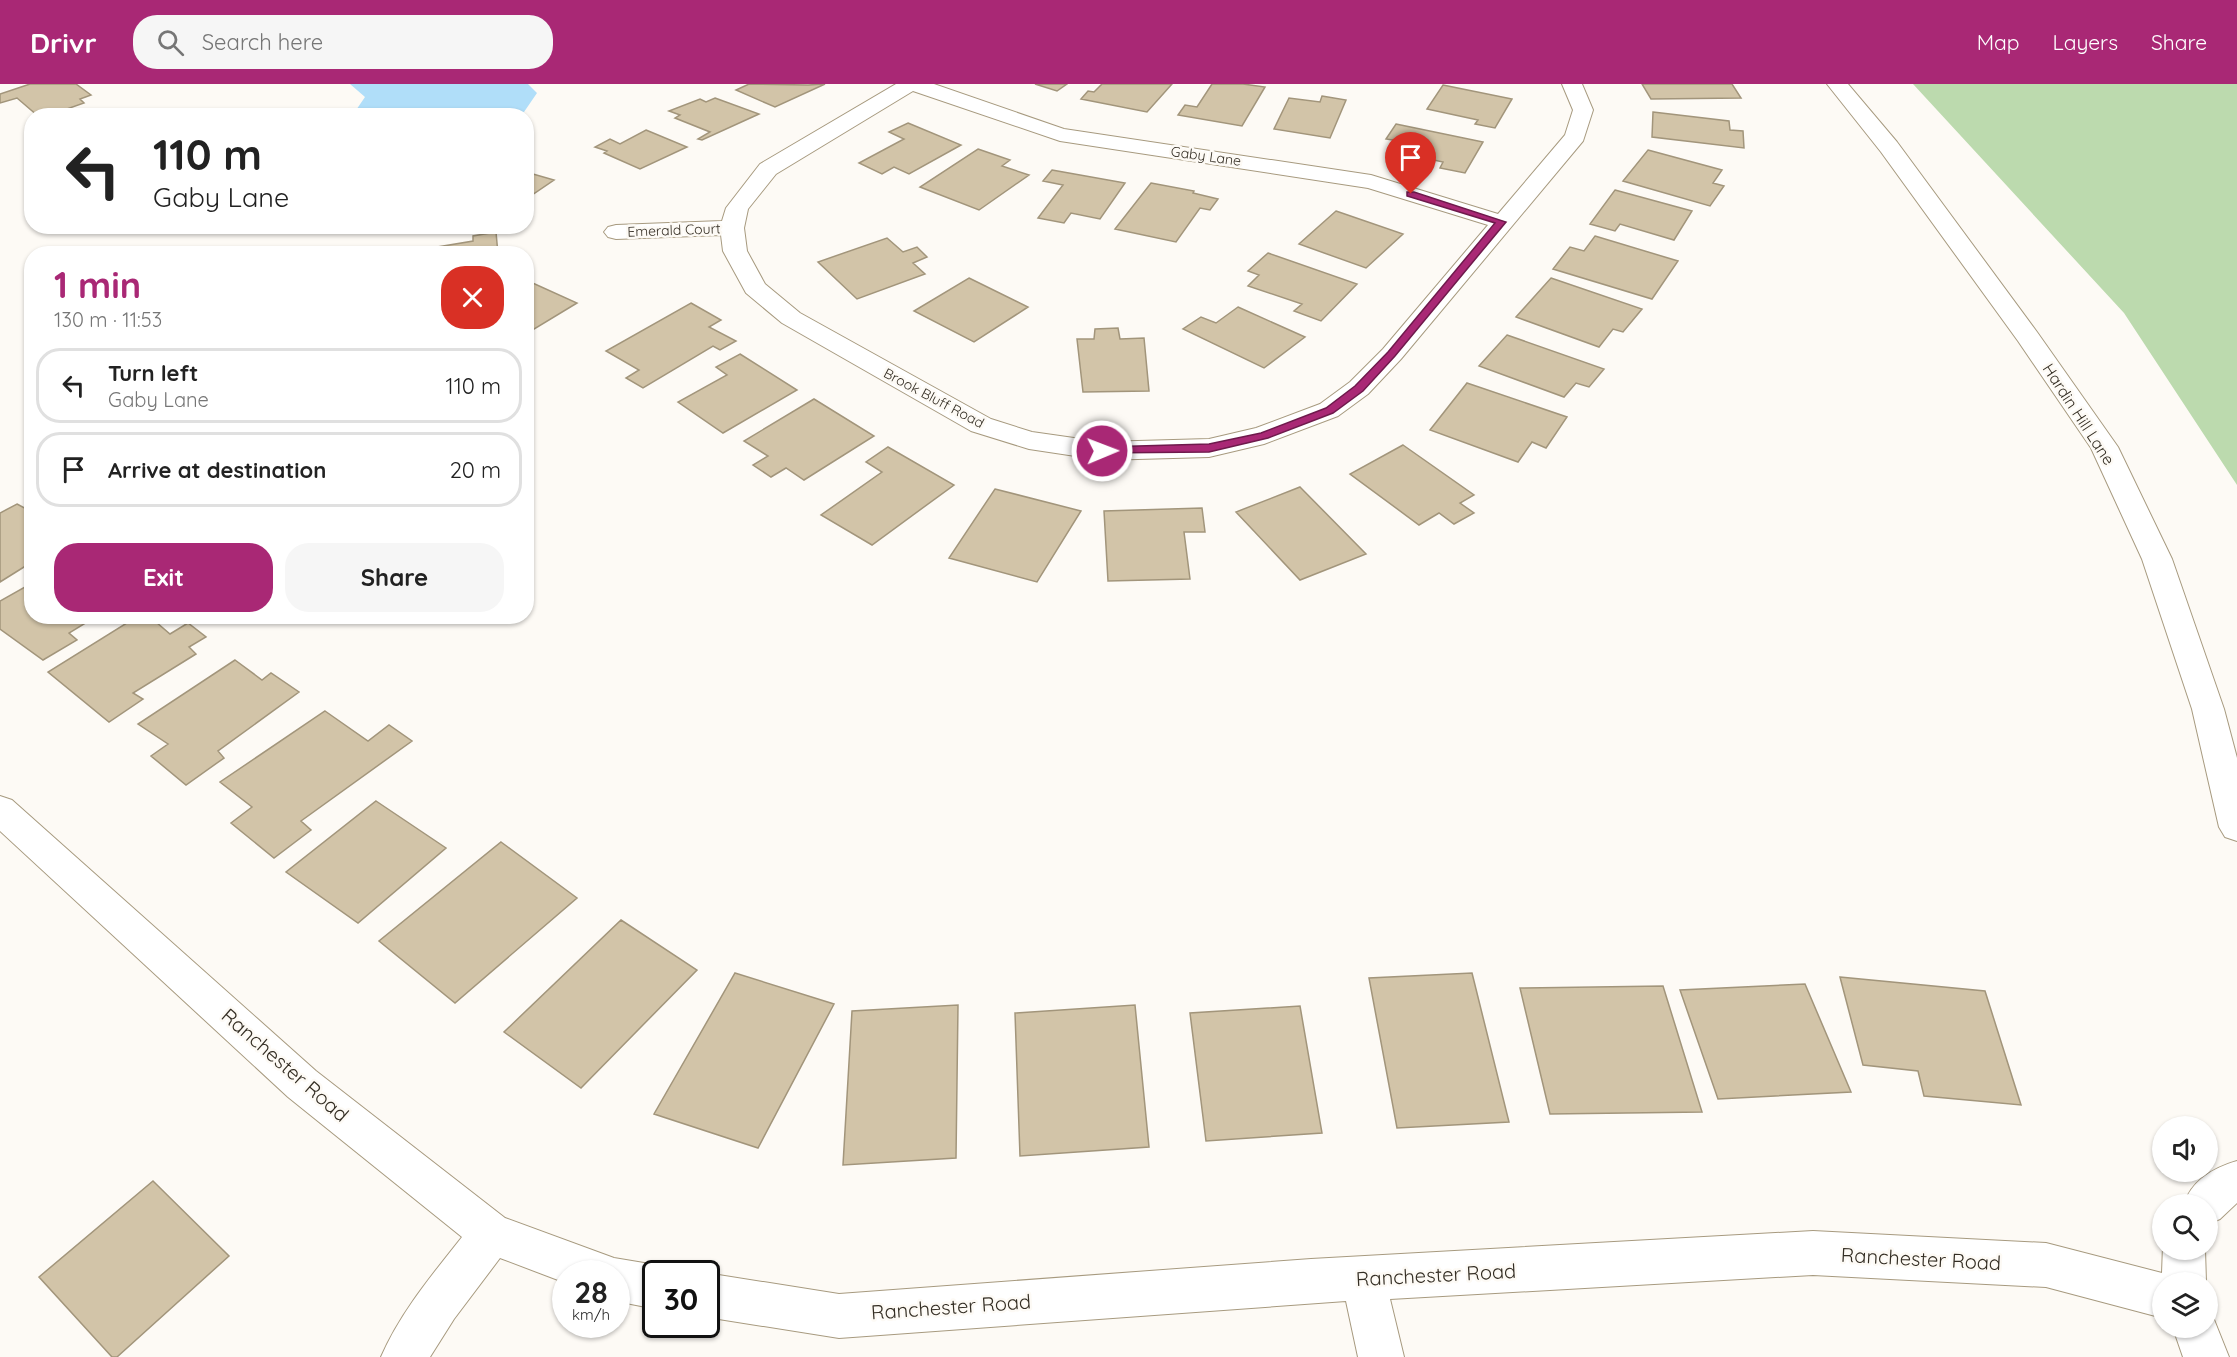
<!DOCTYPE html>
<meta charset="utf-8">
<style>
body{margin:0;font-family:Quicksand,sans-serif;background:#f6f6f6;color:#222;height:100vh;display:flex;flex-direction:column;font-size:22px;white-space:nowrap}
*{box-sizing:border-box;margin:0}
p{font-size:20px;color:#767676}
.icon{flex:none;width:33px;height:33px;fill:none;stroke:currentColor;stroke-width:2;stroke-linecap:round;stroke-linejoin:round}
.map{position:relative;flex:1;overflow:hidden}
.side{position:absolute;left:24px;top:162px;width:510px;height:378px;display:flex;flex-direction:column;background:#fff;border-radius:24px;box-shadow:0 2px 4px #0004}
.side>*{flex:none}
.guide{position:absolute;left:24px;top:24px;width:510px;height:126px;border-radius:24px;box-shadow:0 2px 4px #0004;background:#fff;color:#222;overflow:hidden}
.buttons{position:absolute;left:2152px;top:1032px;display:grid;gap:12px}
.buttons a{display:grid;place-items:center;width:66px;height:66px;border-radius:50%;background:#fff;box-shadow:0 2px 4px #0004;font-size:30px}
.speed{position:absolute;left:552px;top:1176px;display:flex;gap:12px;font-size:30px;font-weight:700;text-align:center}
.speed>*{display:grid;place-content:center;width:78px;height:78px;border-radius:50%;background:#fff;box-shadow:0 2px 4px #0004;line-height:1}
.speed small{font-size:15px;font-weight:400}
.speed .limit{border:3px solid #111;border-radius:9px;background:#fff;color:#111}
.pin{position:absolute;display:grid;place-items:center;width:51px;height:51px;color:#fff;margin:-62px -26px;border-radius:50% 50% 50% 0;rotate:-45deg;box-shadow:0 0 6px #0007}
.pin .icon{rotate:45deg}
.me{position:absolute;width:66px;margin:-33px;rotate:89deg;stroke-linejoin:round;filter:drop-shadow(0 0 4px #0008)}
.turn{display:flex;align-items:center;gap:21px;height:126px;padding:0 30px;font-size:27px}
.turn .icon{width:78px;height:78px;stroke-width:2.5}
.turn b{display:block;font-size:42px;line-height:51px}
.round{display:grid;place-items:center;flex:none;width:63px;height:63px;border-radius:24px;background:#f6f6f6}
.headline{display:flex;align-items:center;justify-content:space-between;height:102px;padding:0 30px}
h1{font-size:36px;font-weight:700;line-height:45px;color:#a92875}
.action{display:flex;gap:12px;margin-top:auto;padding:12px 30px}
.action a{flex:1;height:69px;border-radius:24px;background:#a92875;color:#fff;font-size:24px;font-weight:700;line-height:69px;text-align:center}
.action a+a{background:#f6f6f6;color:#222}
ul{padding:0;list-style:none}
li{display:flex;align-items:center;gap:18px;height:75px;margin:0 12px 9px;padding:0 18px;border:3px solid #e0e0e0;border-radius:24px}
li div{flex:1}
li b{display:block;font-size:22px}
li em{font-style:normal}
header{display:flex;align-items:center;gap:36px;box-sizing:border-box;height:84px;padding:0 30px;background:#a92875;color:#fff}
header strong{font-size:28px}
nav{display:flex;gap:33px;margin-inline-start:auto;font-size:21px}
.search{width:420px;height:54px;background:#f6f6f6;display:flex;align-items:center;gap:15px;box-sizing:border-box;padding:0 21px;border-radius:24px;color:#767676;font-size:22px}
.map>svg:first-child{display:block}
.green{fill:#bcdaae}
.water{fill:#b0def9}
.building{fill:#d2c4a8;stroke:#a2957b;stroke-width:1.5}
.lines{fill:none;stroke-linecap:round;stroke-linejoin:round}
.street-casing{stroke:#a79a7f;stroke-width:2}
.street{fill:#fff;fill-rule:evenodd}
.route{fill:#a92875;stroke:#6e1a4c;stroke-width:1.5}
.labels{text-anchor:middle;stroke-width:5;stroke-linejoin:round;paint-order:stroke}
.far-street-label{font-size:14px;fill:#332d23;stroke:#fdfaf5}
.street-label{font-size:16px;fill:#332d23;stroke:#fdfaf5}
.near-street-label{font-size:20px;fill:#332d23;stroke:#fdfaf5}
</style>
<header>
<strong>Drivr</strong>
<div class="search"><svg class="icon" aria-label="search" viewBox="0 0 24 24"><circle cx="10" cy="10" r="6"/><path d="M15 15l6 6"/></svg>Search here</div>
<nav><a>Map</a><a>Layers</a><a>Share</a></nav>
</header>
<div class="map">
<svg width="2237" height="1273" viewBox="0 0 2237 1273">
<rect width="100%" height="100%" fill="#fdfaf5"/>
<!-- green -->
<path class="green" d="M1913,0H2237V401L2124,229Z"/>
<!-- water -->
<path class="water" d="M350,0H528L537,9L524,28L511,31L352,32L365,13Z"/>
<!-- building -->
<path class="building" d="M30,0H76L91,11L80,15L84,19L47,32H38L17,14L0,19V10Z
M749,0L808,1L825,0L775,23L736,6Z
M1035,0H1067L1057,7Z
M1102,0H1172L1147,28L1081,15L1088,7L1094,8Z
M1212,0H1243L1265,3L1242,42L1178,31L1185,21L1197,23Z
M1642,0H1732L1741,14L1651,15Z
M1443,1L1512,15L1495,44L1475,40L1478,36L1427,25Z
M1322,12L1346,16L1330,54L1274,45L1289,14L1320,18Z
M715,14L759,30L702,56L698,55L710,48L675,34L680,31L669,27L700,15L706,18Z
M1653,28L1729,37L1730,46L1743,47L1744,64L1652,53Z
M908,39L961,61L909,90L894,83L882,90L859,79L904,55L889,48Z
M1396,40L1483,58L1465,89L1440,84L1443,78L1392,67L1399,57L1386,55Z
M646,46L687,63L640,85L604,69L607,67L595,63L610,55L620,60Z
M978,65L1010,76L1002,82L1029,91L979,126L920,103Z
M1648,66L1722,86L1713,99L1724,102L1710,122L1623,97Z
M1052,86L1125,99L1100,135L1071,129L1064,139L1038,134L1063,101L1043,97Z
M526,88L554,96L526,115Z
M1151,99L1194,107L1193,109L1218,115L1210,126L1200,124L1176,158L1115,145Z
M1615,106L1692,127L1674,156L1620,140L1615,147L1590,140Z
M1336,127L1403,150L1366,184L1299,160Z
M496,148L498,170H395L473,157V152Z
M1595,152L1678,177L1652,215L1553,185L1570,163L1584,167Z
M887,154L903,168L917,163L927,173L913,179L925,190L857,215L818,178Z
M1268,169L1357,200L1321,237L1294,227L1302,220L1248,202L1259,191L1248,187Z
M969,194L1028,223L974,258L914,227Z
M1551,194L1642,225L1623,248L1613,245L1599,263L1516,233Z
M526,196L577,219L526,250Z
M691,219L721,236L709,243L736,257L720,266L713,262L643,304L626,294L639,286L606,267Z
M1238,223L1305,253L1264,284L1183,245L1201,233L1216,239Z
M1118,244L1120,255L1144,254L1149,307L1083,308L1077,255H1094L1095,245Z
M1507,251L1604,285L1589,303L1576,299L1564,313L1479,282Z
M740,270L797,306L723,349L678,318L727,291L716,283Z
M1467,299L1567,333L1546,364L1532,358L1518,378L1430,346Z
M814,315L874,352L804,396L786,384L771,393L753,381L768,372L744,357Z
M1403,361L1474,411L1460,419L1474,429L1454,440L1439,429L1419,441L1350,390Z
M888,363L954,401L872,461L821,431L882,388L866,378Z
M1300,403L1366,470L1300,496L1236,428Z
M995,405L1081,427L1037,498L949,474Z
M17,420L32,428V478L0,498V429Z
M1202,424L1205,448H1184L1190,495L1108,497L1104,427Z
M32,499V532H97L69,549L77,556L43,576L0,545V517Z
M138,532H149L170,550L188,539L206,553L189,563L196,570L133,609L143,615L109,638L48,588Z
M235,576L262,596L271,589L299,608L218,667L224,674L186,701L151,672L168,660L138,640Z
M325,627L368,657L389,641L412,657L301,737L311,746L274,774L231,739L252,723L220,698Z
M376,717L446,764L358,839L286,788Z
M501,758L577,814L455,919L379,857Z
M621,836L697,886L581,1004L504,948Z
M735,889L834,920L758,1064L654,1030Z
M1472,889L1509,1038L1397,1044L1369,894Z
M1840,893L1985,907L2021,1021L1924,1012L1918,987L1863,981Z
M1805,900L1851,1008L1718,1015L1680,906Z
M1663,902L1702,1028L1550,1030L1520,904Z
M958,921L956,1074L843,1081L852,927Z
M1135,921L1149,1063L1020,1072L1015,929Z
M1300,922L1322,1049L1206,1057L1190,929Z
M153,1097L229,1172L117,1273H112L39,1193Z"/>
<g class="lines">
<defs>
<path id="street" d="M896,0H934L1064,45L1371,91L1498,130L1565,51L1573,26L1562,0H1582L1593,26L1583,57L1401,275L1368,310L1338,332L1264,360L1209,373L1102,376L1029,365L971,347L782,239L746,209L723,167L721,151L616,155L608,153L604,148L608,143L616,141L722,137L726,124L760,80ZM913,7L1060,57L1368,104L1488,141L1383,265L1350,298L1320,320L1256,344L1209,355L1102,358L1032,348L991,335L800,229L765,200L747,167L744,144L748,125L776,90Z
M1827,0H1848L1897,58L2037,248L2118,363L2172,475L2224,625L2237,674V757L2225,753L2219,743L2192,625L2142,475L2091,364L2018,257L1881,68Z
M0,712L12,716L316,987L505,1134L614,1174L656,1181L672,1187L673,1190H656V1225L616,1217V1190H566V1199L500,1174L454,1235L430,1273H381C400,1229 432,1191 462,1153L288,1013L0,747Z
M2237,1077V1119L2220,1135L2208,1140V1120H2184C2192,1096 2213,1084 2237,1077Z
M1813,1147L2046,1159L2162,1189L2163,1162V1166H2205L2206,1198H2163V1234L2046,1203L1813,1191L1390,1215L1404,1273H1358L1346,1217L839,1254L706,1233V1189L839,1210L1311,1175Z
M2208,1227L2211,1228L2229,1273H2183L2173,1244H2208Z"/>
</defs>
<!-- street casing -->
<use href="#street" class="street-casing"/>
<!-- street -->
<use href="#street" class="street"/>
</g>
<!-- route -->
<path class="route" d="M1407,108H1414L1506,138L1395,272L1363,307L1333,329L1268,354L1209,368L1098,369L1096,367L1102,363L1209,360L1261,349L1326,324L1355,302L1388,268L1495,139L1407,112Z"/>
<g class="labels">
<!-- far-street labels -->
<g class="far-street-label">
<text transform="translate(1206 72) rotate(8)" y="5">Gaby Lane</text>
<text transform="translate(674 146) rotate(-2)" y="5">Emerald Court</text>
<text transform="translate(934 314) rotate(28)" y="5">Brook Bluff Road</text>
</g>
<!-- street labels -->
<g class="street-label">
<text transform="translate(2079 330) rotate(57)" y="6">Hardin Hill Lane</text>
</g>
<!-- near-street labels -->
<g class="near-street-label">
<text transform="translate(285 981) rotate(41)" y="7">Ranchester Road</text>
<text transform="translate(1921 1175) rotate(3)" y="7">Ranchester Road</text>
<text transform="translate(1436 1191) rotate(-3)" y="7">Ranchester Road</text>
<text transform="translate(951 1223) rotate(-4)" y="7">Ranchester Road</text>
</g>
</g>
</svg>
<div class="buttons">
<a><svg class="icon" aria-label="sound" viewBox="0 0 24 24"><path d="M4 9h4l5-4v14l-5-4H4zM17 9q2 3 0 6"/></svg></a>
<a><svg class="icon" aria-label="search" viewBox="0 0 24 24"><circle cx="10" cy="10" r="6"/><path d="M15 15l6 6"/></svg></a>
<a><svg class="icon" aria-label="layers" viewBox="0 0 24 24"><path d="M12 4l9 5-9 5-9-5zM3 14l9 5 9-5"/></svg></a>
</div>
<div class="speed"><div>28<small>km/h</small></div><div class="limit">30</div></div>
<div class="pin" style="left:1411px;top:110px;background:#d93025"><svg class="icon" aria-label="arrive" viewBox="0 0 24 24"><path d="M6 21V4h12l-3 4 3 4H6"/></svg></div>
<svg class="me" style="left:1102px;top:367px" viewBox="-20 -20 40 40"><circle r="17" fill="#a92875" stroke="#fff" stroke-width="3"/><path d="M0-11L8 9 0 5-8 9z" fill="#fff"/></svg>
<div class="guide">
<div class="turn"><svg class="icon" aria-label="left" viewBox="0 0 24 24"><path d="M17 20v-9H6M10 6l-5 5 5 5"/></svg><div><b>110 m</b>Gaby Lane</div></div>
</div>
<section class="side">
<div class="headline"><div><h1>1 min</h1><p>130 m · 11:53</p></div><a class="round" style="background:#d93025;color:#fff"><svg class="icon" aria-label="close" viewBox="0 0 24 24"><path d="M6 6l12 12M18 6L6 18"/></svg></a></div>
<ul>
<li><svg class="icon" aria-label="left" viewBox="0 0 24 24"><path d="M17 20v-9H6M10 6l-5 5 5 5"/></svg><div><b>Turn left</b><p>Gaby Lane</p></div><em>110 m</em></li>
<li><svg class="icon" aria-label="arrive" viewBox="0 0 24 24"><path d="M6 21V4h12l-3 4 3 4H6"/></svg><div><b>Arrive at destination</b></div><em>20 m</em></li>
</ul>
<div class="action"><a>Exit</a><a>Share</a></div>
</section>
</div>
